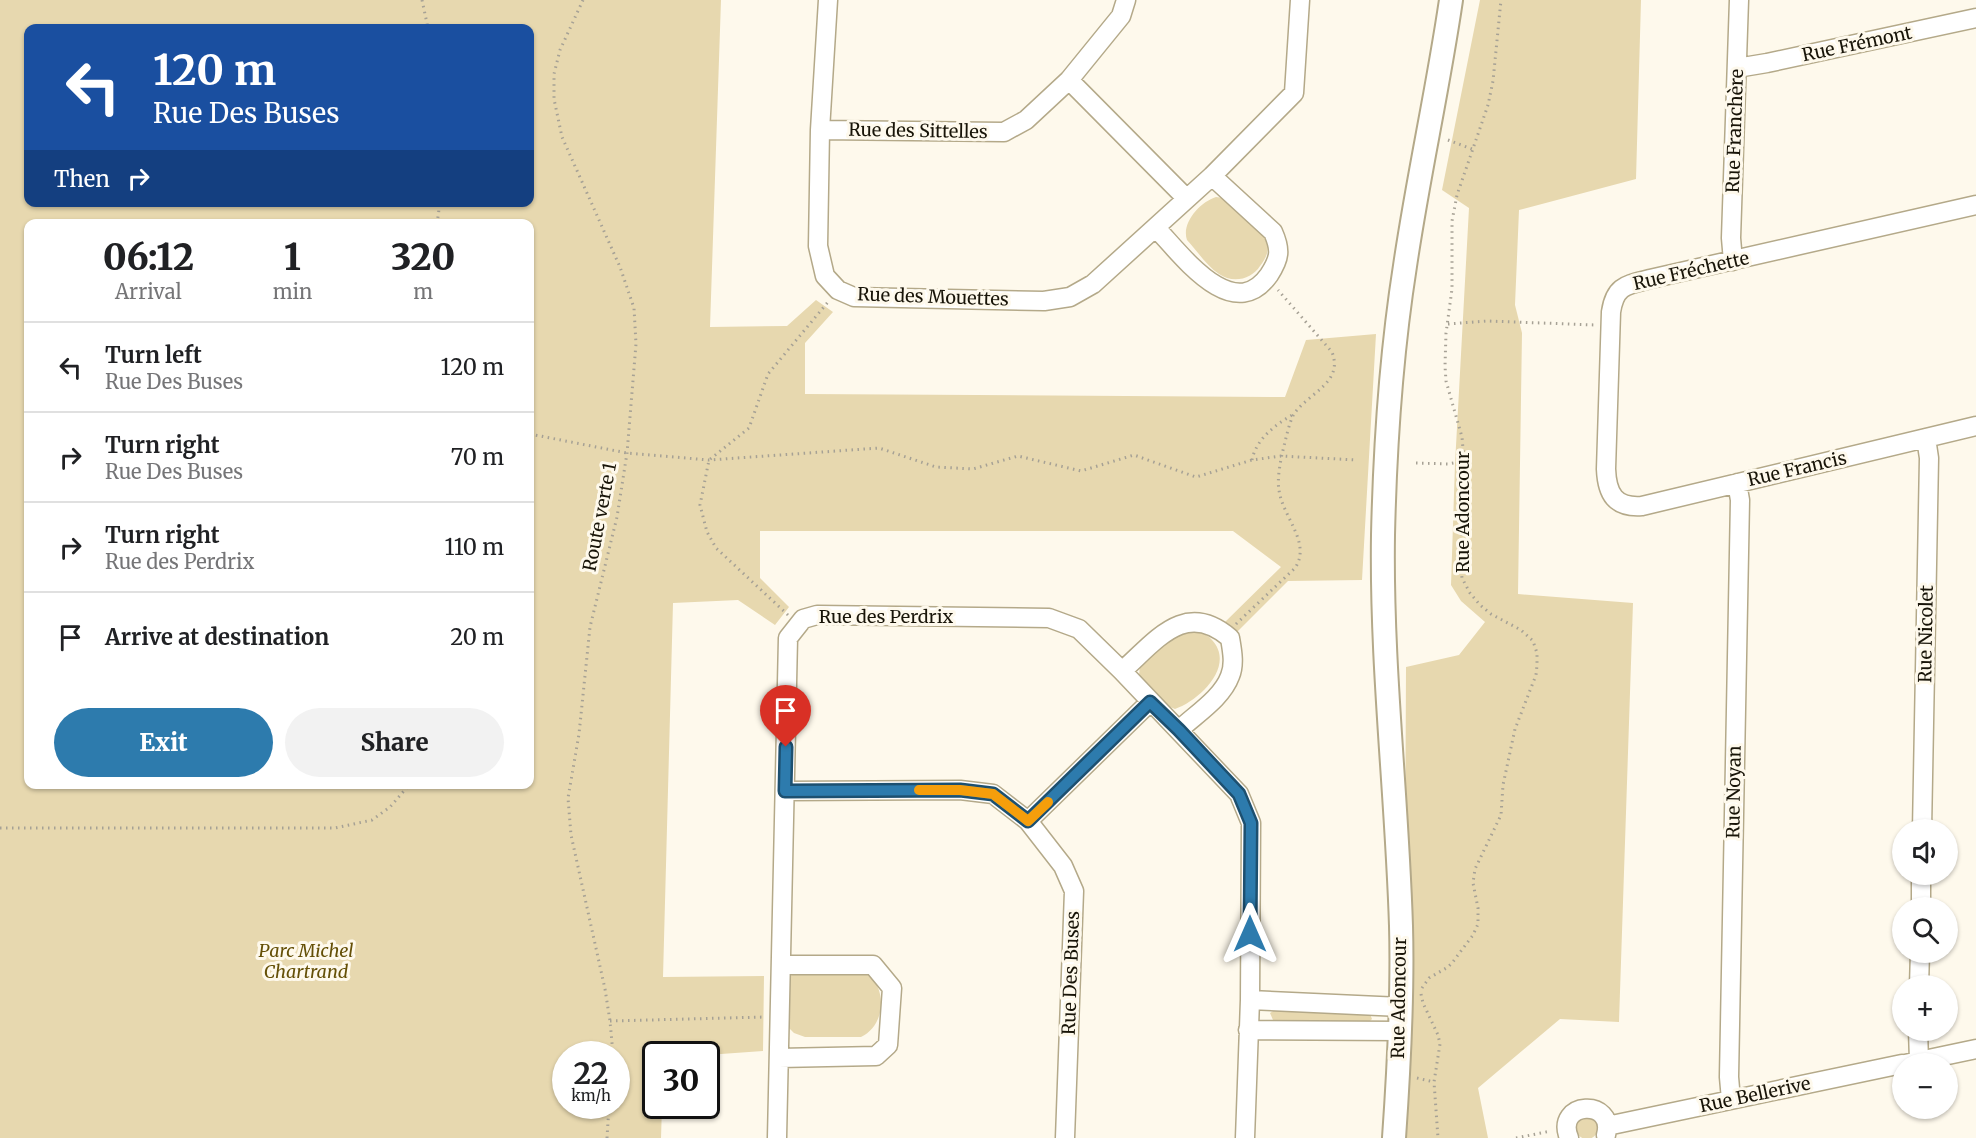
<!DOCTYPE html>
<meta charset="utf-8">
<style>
body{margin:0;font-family:Merriweather,serif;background:#f2f2f2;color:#202124;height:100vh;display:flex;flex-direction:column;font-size:22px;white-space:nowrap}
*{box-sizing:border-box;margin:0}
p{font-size:20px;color:#757577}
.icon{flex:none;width:33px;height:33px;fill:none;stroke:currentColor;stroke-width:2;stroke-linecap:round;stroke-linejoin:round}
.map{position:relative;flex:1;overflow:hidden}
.details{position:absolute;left:24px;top:219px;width:510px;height:570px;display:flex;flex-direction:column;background:#fff;border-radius:12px;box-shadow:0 2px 4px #0004}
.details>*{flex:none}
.guide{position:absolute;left:24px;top:24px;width:510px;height:183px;border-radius:12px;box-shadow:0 2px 4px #0004;background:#1a4fa0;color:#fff;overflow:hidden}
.tools{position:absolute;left:1892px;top:819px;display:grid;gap:12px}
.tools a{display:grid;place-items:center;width:66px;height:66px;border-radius:50%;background:#fff;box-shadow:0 2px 4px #0004;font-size:30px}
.speed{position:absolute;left:552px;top:1041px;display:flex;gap:12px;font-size:30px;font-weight:700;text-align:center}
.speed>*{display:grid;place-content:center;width:78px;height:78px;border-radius:50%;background:#fff;box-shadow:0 2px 4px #0004;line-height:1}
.speed small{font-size:15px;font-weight:400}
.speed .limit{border:3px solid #111;border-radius:9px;background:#fff;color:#111}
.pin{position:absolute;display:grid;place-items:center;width:51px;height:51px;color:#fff;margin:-62px -26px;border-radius:50% 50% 50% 0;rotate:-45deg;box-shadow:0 0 6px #0007}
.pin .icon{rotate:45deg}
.me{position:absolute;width:66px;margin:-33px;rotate:0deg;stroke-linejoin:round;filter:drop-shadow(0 0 4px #0008)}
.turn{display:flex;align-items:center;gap:21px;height:126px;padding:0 30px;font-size:27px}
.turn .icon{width:78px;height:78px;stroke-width:2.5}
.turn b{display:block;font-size:42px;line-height:51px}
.then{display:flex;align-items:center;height:57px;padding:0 30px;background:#0003;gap:12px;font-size:22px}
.eta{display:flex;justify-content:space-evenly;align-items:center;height:102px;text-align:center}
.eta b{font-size:36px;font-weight:800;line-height:42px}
.primary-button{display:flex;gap:12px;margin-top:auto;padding:12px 30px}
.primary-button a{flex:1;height:69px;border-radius:36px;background:#2d7bad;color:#fff;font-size:24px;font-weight:800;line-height:69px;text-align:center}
.primary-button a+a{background:#f2f2f2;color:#202124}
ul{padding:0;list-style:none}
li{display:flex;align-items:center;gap:18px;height:90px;padding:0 30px;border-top:2px solid #e0e0e0}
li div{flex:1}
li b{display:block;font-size:22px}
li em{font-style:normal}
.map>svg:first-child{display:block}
.green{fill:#e7d8af;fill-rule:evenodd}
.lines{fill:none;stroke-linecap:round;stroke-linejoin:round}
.minor-casing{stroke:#b4a989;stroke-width:21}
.tertiary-casing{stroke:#b4a989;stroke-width:26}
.path{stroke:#a6a195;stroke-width:3;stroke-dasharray:1.5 4.5;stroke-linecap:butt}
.minor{stroke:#fff;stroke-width:18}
.tertiary{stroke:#fff;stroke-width:22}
.route-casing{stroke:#1d5070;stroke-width:15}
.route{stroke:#2d7bad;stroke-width:10}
.slow{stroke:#f59e0b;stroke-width:10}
.labels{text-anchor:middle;stroke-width:6;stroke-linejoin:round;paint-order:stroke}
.street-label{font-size:18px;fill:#181408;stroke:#fef9ec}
.park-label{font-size:18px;font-style:italic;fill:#655007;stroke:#fef9ec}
</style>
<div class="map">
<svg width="1976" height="1138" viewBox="0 0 1976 1138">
<rect width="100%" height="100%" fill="#fef9ec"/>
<!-- green -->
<path class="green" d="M0,0H721L710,327L787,326L816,300L833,312L805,343V394L1285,397L1306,340L1376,334L1362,580L1288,581L1234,635L1223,624L1281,567L1233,531H760V578L789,607L775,625L738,600L673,603L663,977L764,976L763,1051L707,1055L656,1054V1106H662L661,1138H0ZM28,28H530V202H28ZM28,224H530V784H28ZM566,1054H616V1106H566Z
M1480,0H1641L1636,179L1519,210L1515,305L1522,333L1518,594L1633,603L1619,1022L1560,1019L1478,1088L1488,1138H1407L1408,1011L1405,885L1406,667L1459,655L1485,622L1461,601L1451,585L1455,464L1469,208L1442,190Z
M1216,197L1224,198C1235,208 1262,227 1267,240C1270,249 1266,259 1260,266C1252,279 1233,284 1219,274C1207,266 1197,251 1187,240C1181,223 1200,202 1216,197Z
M1200,631C1204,634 1209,636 1212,640C1236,666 1199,701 1175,709L1163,704L1139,676L1140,664L1169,633Z
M796,972H865C888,987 886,1025 861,1037H805L794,1033L787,1026L789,977Z
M1275,1010L1370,1014L1372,1019L1368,1023H1364L1277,1021L1273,1020L1270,1013Z
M1576 1128a11 11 0 1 1 22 0a11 11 0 1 1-22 0Z"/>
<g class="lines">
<defs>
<path id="minor" d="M828,0L820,130L818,246L825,276L838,290L854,297L1044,301L1070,297L1093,284L1212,176L1294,93L1300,0
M1737,68L1767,63L1976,18
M1069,80L1186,198
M820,130L1004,132L1026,120L1069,80L1121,16L1126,0
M1976,205L1650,279C1627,285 1615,285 1611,312L1606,469C1607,494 1615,508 1642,506L1976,426
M1156,228C1181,254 1233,326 1269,275C1280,258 1281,250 1273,232L1212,176
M1733,261L1731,238L1739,0
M1122,671C1156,641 1185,599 1230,638C1232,650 1235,664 1230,676C1222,698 1196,714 1179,730
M785,791L960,790L993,794L1028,821L1063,866L1074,891L1065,1138
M1028,821L1150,702
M1922,830L1929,458L1926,438
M1921,908V874
M1919,986L1920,952
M1250,1000L1401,1007
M1248,1030L1400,1031
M1918,1030L1919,1061
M779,1058L876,1056L888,1045L892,988L873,965H781
M1905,1064L1976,1049
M1731,1100L1729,1077L1740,500L1737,483
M1607,1126L1902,1064
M777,1138L788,638L803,619L817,615L1049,618L1079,629L1122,671L1239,794L1251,823L1250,1000L1245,1138
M1569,1138C1554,1101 1616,1098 1606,1135"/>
<path id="tertiary" d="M1394,1138C1399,1067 1403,996 1401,926C1397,795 1381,666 1383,535C1385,446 1391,355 1405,266C1418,177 1438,89 1451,0"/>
</defs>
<!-- minor casing -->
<use href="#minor" class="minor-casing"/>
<!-- tertiary casing -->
<use href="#tertiary" class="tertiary-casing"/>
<!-- path -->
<path class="path" d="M422,0L428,28
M583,0L560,50L554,74V99L562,137L620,267L634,308L636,344L627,453L617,517L590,627L579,734L568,798L571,835L605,989L610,1021L613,1054
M1448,140L1472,149
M437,224L440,202
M1448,324L1487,321L1596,325
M530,434L627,453L709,460L879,448L936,467L973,469L1018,456L1081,471L1134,455L1196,477L1252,460L1281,456L1357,460
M1252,460C1256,439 1276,424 1294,414
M1416,463L1448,464L1464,461
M788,615L716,548L707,532L700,505L709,460L749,428L768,374L828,302
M1236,624L1295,568C1312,543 1282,516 1279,490C1277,480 1280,464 1282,454C1285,443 1289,422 1294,414C1308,393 1344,383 1332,352L1278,290
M0,828H335L372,820L390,807L410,784
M1422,988L1429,978L1448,967L1452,963L1473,935L1478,924V908L1473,883L1475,869L1501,815L1503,785L1515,729L1536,675L1537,665V653L1533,641L1521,630L1491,614L1480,605L1470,593L1462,578L1460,560L1465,504L1464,461L1462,437L1446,381L1445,366L1446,333L1452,289V221L1457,195L1488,105L1493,81L1501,0
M1421,994L1423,1003L1438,1035L1440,1044L1434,1082L1438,1138
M610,1021L765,1017
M1417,1078L1434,1082
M607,1138L609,1106
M1516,1138L1551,1131"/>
<!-- minor -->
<use href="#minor" class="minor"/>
<!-- tertiary -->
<use href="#tertiary" class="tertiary"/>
</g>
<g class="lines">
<defs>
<path id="route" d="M786,747L785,791L960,790L993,794L1028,821L1150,702L1179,730L1239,794L1251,823L1250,934"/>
</defs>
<!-- route casing -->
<use href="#route" class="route-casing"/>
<!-- route -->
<use href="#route" class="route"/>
<!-- slow -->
<path class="slow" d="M919,790H960L993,794L1028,821L1048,802"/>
</g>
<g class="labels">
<!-- street labels -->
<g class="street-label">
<text transform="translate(1857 44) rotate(-12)" y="6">Rue Frémont</text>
<text transform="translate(918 131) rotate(1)" y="6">Rue des Sittelles</text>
<text transform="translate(1735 131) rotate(-88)" y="6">Rue Franchère</text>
<text transform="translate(1691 271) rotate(-13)" y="6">Rue Fréchette</text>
<text transform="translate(933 297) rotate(2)" y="6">Rue des Mouettes</text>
<text transform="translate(1797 469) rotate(-13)" y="6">Rue Francis</text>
<text transform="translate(1463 512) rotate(-90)" y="6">Rue Adoncour</text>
<text transform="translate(600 517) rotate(-79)" y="6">Route verte 1</text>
<text x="886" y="623">Rue des Perdrix</text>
<text transform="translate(1926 634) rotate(-89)" y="6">Rue Nicolet</text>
<text transform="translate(1734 792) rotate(-89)" y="6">Rue Noyan</text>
<text transform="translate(1071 973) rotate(-88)" y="6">Rue Des Buses</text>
<text transform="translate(1399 998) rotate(-89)" y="6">Rue Adoncour</text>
<text transform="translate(1755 1095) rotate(-12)" y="6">Rue Bellerive</text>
</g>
<!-- park labels -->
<g class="park-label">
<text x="306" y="957">Parc Michel<tspan x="306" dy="21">Chartrand</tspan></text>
</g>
</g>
</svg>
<div class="tools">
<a><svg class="icon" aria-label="sound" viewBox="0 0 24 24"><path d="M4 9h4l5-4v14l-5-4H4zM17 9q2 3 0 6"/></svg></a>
<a><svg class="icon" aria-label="search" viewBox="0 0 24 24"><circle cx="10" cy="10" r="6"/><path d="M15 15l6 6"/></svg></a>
<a>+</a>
<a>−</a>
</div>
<div class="speed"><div>22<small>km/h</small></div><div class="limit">30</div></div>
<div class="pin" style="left:786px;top:747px;background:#d93025"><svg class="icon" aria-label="arrive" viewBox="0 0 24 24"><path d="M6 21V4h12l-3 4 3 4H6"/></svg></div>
<svg class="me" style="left:1250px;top:934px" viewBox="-20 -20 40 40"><path d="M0-17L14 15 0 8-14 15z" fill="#2d7bad" stroke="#fff" stroke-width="4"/></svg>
<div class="guide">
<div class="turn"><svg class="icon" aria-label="left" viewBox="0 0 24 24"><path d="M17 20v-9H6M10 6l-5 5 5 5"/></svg><div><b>120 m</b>Rue Des Buses</div></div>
<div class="then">Then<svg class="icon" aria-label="right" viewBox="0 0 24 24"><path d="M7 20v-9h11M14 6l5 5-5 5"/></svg></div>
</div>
<section class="details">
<div class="eta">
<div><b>06:12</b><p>Arrival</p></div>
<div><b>1</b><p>min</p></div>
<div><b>320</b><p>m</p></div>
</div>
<ul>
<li><svg class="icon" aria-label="left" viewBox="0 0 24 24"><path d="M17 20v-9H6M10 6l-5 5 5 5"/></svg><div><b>Turn left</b><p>Rue Des Buses</p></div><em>120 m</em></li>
<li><svg class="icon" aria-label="right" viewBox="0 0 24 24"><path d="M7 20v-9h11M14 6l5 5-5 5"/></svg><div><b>Turn right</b><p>Rue Des Buses</p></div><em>70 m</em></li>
<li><svg class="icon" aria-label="right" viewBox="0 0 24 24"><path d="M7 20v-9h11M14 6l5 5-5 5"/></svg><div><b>Turn right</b><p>Rue des Perdrix</p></div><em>110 m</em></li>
<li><svg class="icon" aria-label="arrive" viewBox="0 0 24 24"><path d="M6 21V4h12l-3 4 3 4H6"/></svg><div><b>Arrive at destination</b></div><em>20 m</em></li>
</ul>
<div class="primary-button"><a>Exit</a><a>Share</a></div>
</section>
</div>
